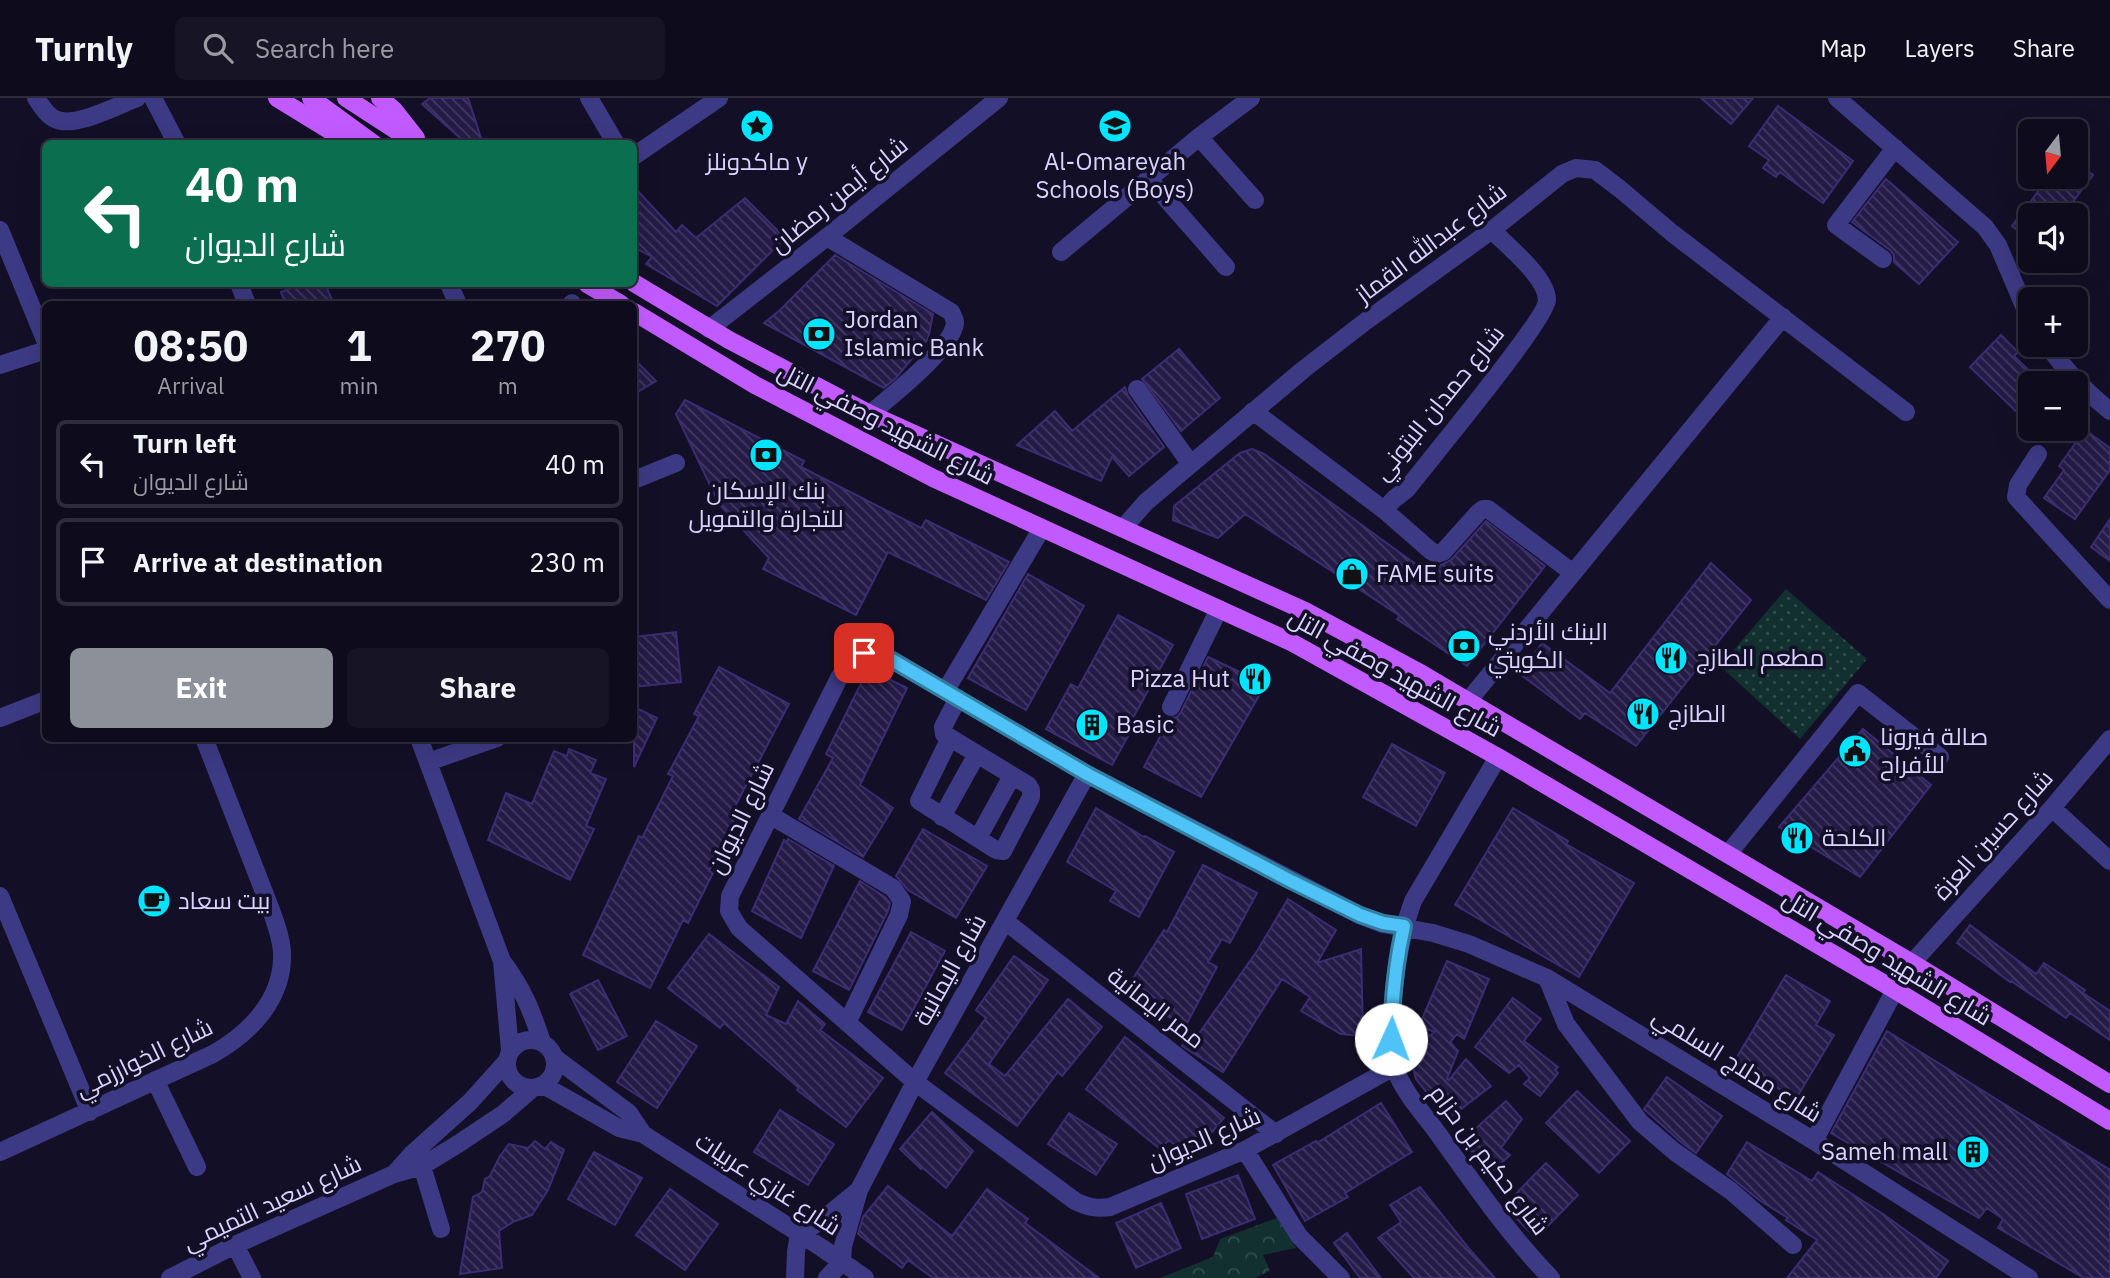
<!DOCTYPE html>
<meta charset="utf-8">
<style>
body{margin:0;font-family:"IBM Plex Sans",Cairo,sans-serif;background:#171425;color:#f1f3f6;height:100vh;display:flex;flex-direction:column;font-size:26px;white-space:nowrap}
*{box-sizing:border-box;margin:0}
p{font-size:23px;color:#9b9ba3}
.icon{flex:none;width:38px;height:38px;fill:none;stroke:currentColor;stroke-width:2;stroke-linecap:round;stroke-linejoin:round}
.map{position:relative;flex:1;overflow:hidden}
.sheet{position:absolute;left:42px;top:203px;width:595px;height:441px;display:flex;flex-direction:column;background:#0e0b1c;border-radius:10px;box-shadow:0 7px 28px #0002,0 0 0 2px #2e2b3b}
.sheet>*{flex:none}
.guide{position:absolute;left:42px;top:42px;width:595px;height:147px;border-radius:10px;box-shadow:0 7px 28px #0002,0 0 0 2px #2e2b3b;background:#0b6e4f;color:#fff;overflow:hidden}
.needle{width:46px;rotate:196deg}
.tools{position:absolute;left:2018px;top:21px;display:grid;gap:14px}
.tools a{display:grid;place-items:center;width:70px;height:70px;border-radius:10px;background:#0e0b1c;box-shadow:0 7px 28px #0002,0 0 0 2px #2e2b3b;font-size:35px}
.pin{position:absolute;display:grid;place-items:center;width:60px;height:60px;color:#fff;margin:-30px;border-radius:14px;box-shadow:0 4px 10px #0006}
.me{position:absolute;width:77px;margin:-38px;rotate:2deg;stroke-linejoin:round;filter:drop-shadow(0 0 5px #0008)}
.turn{display:flex;align-items:center;gap:24px;height:147px;padding:0 28px;font-size:32px}
.turn .icon{width:91px;height:91px;stroke-width:2.5}
.turn b{display:block;font-size:49px;line-height:60px}
.eta{display:flex;justify-content:space-evenly;align-items:center;height:119px;text-align:center}
.eta b{font-size:42px;font-weight:800;line-height:49px}
.cta{display:flex;gap:14px;margin-top:auto;padding:14px 28px}
.cta a{flex:1;height:80px;border-radius:10px;background:#8c9099;color:#fff;font-size:28px;font-weight:800;line-height:80px;text-align:center}
.cta a+a{background:#171425;color:#f1f3f6}
ul{padding:0;list-style:none}
li{display:flex;align-items:center;gap:21px;height:88px;margin:0 14px 10px;padding:0 14px;border:4px solid #2e2b3b;border-radius:10px}
li div{flex:1}
li b{display:block;font-size:26px}
li em{font-style:normal}
header{display:flex;align-items:center;gap:42px;box-sizing:border-box;height:98px;padding:0 35px;background:#0e0b1c;border-bottom:2px solid #2e2b3b}
header strong{font-size:33px}
nav{display:flex;gap:38px;margin-inline-start:auto;font-size:24px}
.search{width:490px;height:63px;background:#171425;display:flex;align-items:center;gap:18px;box-sizing:border-box;padding:0 24px;border-radius:10px;color:#9b9ba3;font-size:26px}
.map>svg:first-child{display:block}
.grass{fill:url(#grass-dots)}
.forest{fill:url(#forest-crowns)}
.building{fill:url(#building-back-hatch);stroke:#3b2d73;stroke-width:2}
.lines{fill:none;stroke-linecap:round;stroke-linejoin:round}
.minor{stroke:#3d3a85;stroke-width:18}
.major{stroke:#c25bff;stroke-width:18}
.route-casing{stroke:#337fa1;stroke-width:18}
.route{stroke:#4fc3f7;stroke-width:12}
.labels{text-anchor:middle;stroke-width:7;stroke-linejoin:round;paint-order:stroke}
.poi-label{font-size:24px;fill:#d9d4ff;stroke:#130f26;text-anchor:start}
.street-label{font-size:24px;fill:#d9d4ff;stroke:#130f26}
</style>
<header>
<strong>Turnly</strong>
<div class="search"><svg class="icon" aria-label="search" viewBox="0 0 24 24"><circle cx="10" cy="10" r="6"/><path d="M15 15l6 6"/></svg>Search here</div>
<nav><a>Map</a><a>Layers</a><a>Share</a></nav>
</header>
<div class="map">
<svg width="2110" height="1180" viewBox="0 0 2110 1180">
<defs>
<pattern id="grass-dots" width="8" height="8" patternUnits="userSpaceOnUse" patternTransform="scale(1.75)"><rect width="8" height="8" fill="#12302f"/><path d="M2 2h.1M6 6h.1" fill="none" stroke="#344d4e" stroke-width="1.8" stroke-linecap="round"/></pattern>
<pattern id="forest-crowns" width="20" height="18" patternUnits="userSpaceOnUse" patternTransform="scale(1.75)"><rect width="20" height="18" fill="#12302f"/><path d="M2 6a3 3 0 1 1 6 0M12 15a3 3 0 1 1 6 0" fill="none" stroke="#344d4e"/></pattern>
<pattern id="building-back-hatch" width="6" height="6" patternUnits="userSpaceOnUse" patternTransform="scale(1.75)"><rect width="6" height="6" fill="#241b47"/><path d="M-1 5l2 2M0 0l6 6M5-1l2 2" fill="none" stroke="#433b63"/></pattern>
</defs>
<rect width="100%" height="100%" fill="#130f26"/>
<!-- grass -->
<path class="grass" d="M1786,491L1867,561L1800,641L1720,568Z"/>
<!-- forest -->
<path class="forest" d="M1277,1120L1296,1150L1263,1157L1270,1173L1255,1180H1160L1213,1159L1220,1141Z"/>
<!-- building -->
<path class="building" d="M430,0H468L483,46H467L422,6Z
M1701,0H1753L1731,26Z
M1778,8L1853,63L1823,105L1780,74L1776,79L1763,70L1769,62L1749,48Z
M2076,64L2093,77L2063,117H2030V141L2012,128L2049,79H2076Z
M1886,81L1958,144L1919,186L1894,164V157L1890,152L1852,124Z
M634,89L676,134L682,127L696,140L745,100L785,140L717,208L646,166L652,159L634,149Z
M835,157L933,216L928,241L896,280L884,290L764,225L780,212Z
M301,186H325L334,206H286L281,194Z
M2001,237L2018,254L2014,258L2042,285H2030V312L2023,320L1970,269Z
M1179,251L1220,300L1181,333L1142,281Z
M634,261L656,283L634,296Z
M1125,289L1128,298L1164,349L1129,378L1112,359L1101,383L1017,347L1055,313L1072,333Z
M685,302L804,363L801,369L921,430L926,422L1009,464L986,502L888,454L856,517L763,471L769,460L719,406L676,316Z
M2085,332L2110,350V372L2075,421L2044,400L2064,372L2059,368Z
M1252,351L1264,356L1432,478L1441,467L1451,462L1486,423L1545,468L1467,568L1397,521L1400,518L1245,416L1218,440L1173,422L1174,408L1240,355Z
M2110,421V463L2091,449Z
M1711,465L1751,502L1636,648L1585,615L1580,621L1520,576L1542,545L1610,595Z
M1028,476L1084,508L1026,612L968,580Z
M1118,517L1173,547L1133,620L1137,622L1112,667L1046,631L1071,586L1078,590Z
M676,534L681,584L634,589V539Z
M1208,559L1255,581L1264,589L1201,699L1144,669L1170,620L1177,619L1181,614Z
M719,569L789,606L731,716L736,719L709,773L713,775L688,825L683,822L650,890L583,857L639,738L642,740L673,678L668,676L699,618L694,616Z
M868,571L907,590L860,687L893,710L863,759L799,721L833,660L826,656Z
M634,609L657,620L634,669Z
M1863,631L1931,687L1860,779L1779,729Z
M1392,646L1445,675L1416,728L1363,699Z
M569,651L596,662L590,675L606,681L586,728L594,731L570,782L488,742L506,695L532,706L554,653L567,658Z
M1096,710L1144,739L1145,738L1174,754L1139,819L1110,803L1116,793L1067,764Z
M1513,710L1568,743L1566,746L1634,785L1579,879L1455,807Z
M923,731L987,768L956,820L908,792L896,778Z
M788,741L834,768L801,840L752,813L784,742L787,744Z
M1203,767L1257,795L1230,845L1222,841L1208,864L1217,869L1185,929L1150,907L1155,900L1132,882L1164,832L1167,834Z
M860,783L885,799L890,805L888,813L849,892L813,873Z
M1288,801L1336,832L1317,865L1361,851L1363,938L1341,936L1301,913L1310,899L1282,881L1223,974L1182,948L1191,933L1198,937L1257,853Z
M1970,827L2036,876L2044,865L2085,892L2083,895L2110,913V942L2070,915L2066,920L2011,883L2010,884L1957,845Z
M911,834L945,853L902,932L868,914Z
M709,836L779,889L766,917L786,926L798,903L825,926L820,932L883,980L846,1029L797,992L799,990L724,925L720,930L668,890Z
M1014,858L1048,882L989,966L1005,978L1068,901L1102,929L1062,978L1058,974L1017,1028L945,975L986,920L976,912Z
M1447,863L1489,881L1464,941L1457,936L1450,944L1458,953L1447,981L1449,982L1466,961L1491,988L1448,1021L1416,981L1408,951L1435,934L1419,928Z
M1786,877L1830,903L1816,927L1834,937L1796,1001L1734,964Z
M598,882L627,938L598,952L570,896Z
M1513,900L1541,921L1524,943L1558,969L1555,972L1558,975L1540,998L1524,986L1530,980L1519,967L1509,975L1475,949Z
M656,923L697,948L657,1010L617,984Z
M1887,933L2110,1072V1180H2084L1998,1130L2003,1121L1987,1110L1979,1120L1831,1035Z
M1125,939L1224,1020L1190,1060L1169,1042L1160,1051L1086,991Z
M1667,979L1722,1018L1696,1055L1682,1045L1644,1011Z
M1577,993L1630,1043L1599,1075L1546,1025Z
M1506,1003L1522,1021L1501,1050L1510,1057L1491,1074L1462,1043Z
M1381,1005L1412,1054L1345,1095L1348,1099L1305,1123L1273,1067L1316,1043L1317,1045Z
M780,1012L834,1046L808,1087L754,1054Z
M932,1014L973,1053L946,1090L923,1070L921,1071L900,1051Z
M1069,1015L1117,1046L1096,1077L1048,1046Z
M535,1043L545,1051L551,1044L564,1052L548,1092L532,1117L513,1124L499,1133L502,1170L460,1176L473,1099L482,1094L485,1081L490,1078L500,1058L509,1046L528,1050Z
M1747,1044L1812,1083L1818,1074L1883,1116L1948,1163L1936,1180H1787L1817,1142L1786,1122L1788,1120L1759,1102L1727,1076Z
M594,1054L642,1080L615,1127L568,1101Z
M1546,1065L1578,1097L1536,1140L1504,1108Z
M1238,1077L1255,1121L1202,1141L1186,1096Z
M888,1088L952,1138L987,1091L1028,1121L1025,1125L1099,1180H933L908,1162L902,1170L858,1136L863,1119Z
M1420,1089L1471,1153L1495,1180H1414L1378,1140L1401,1124L1390,1107Z
M670,1091L718,1126L685,1172L636,1137Z
M1161,1105L1181,1150L1136,1170L1116,1125Z
M1347,1135L1381,1180H1360L1334,1145Z"/>
<g class="lines">
<!-- minor -->
<path class="minor" d="M36,0C41,7 47,18 55,21C74,31 118,7 137,0
M153,0L177,46
M589,0L616,46
M1837,0L1985,129L1998,147L2030,222
M1199,39L1255,102
M634,58L719,0
M1148,80L1226,169
M0,132L46,244
M827,139L951,214C953,218 955,221 955,225C952,251 890,299 870,316
M1061,154L1199,39L1251,0
M1883,161L1836,127L1895,50
M239,186L247,206
M449,186L458,206
M571,206L572,205
M709,231L827,139L999,0
M2047,247C2065,272 2086,294 2110,313
M0,267L46,252
M1137,291L1190,365
M1253,313L1384,412L1394,401L1407,391C1427,365 1547,221 1547,202C1547,179 1507,148 1492,132
M2038,356L2018,387L2016,399L2110,502
M634,382L676,365
M1384,412L1431,453L1437,456L1443,454L1478,415L1483,411H1488L1573,475
M1123,430L1146,404L1304,271L1366,223L1492,132L1562,76L1576,70L1595,72L1620,91L1672,135L1906,314
M946,592L1042,430
M1469,602L1783,219
M1171,609L1219,511
M0,620L46,602
M419,640L502,863L510,952
M950,640L919,703L996,752L1003,753L1031,699V692L1028,687L944,636L943,629L958,600
M1498,659L1413,803C1398,844 1393,884 1392,928C1391,941 1390,958 1395,971C1404,995 1424,1016 1439,1037C1474,1086 1509,1137 1551,1180
M428,664L497,640
M2052,710L2110,763
M770,717L893,790L902,803L899,817L847,925
M942,719L977,656
M978,740L1012,678
M1728,756L1858,595L1940,659
M0,798L90,1014
M1005,823L1276,1036
M502,863C523,891 531,911 542,944
M1912,865L2052,710L2110,641
M1547,880L1566,926L1640,1024L1675,1054L1731,1093L1793,1147
M507 966a24 24 0 1 1 48 0a24 24 0 1 1-48 0Z
M555,960L629,1015L643,1036
M1394,969L1245,1052L1110,1109C1096,1111 1087,1109 1075,1103L915,984L739,830L729,813L730,798L839,580L851,563L864,555L876,556L892,562L1087,676L1360,817L1383,826L1433,835L1469,846L1547,880L1814,1043L2029,1180
M155,982L197,1069
M543,987L619,1030L643,1036L822,1150L865,1180
M1814,1043L1895,892
M1245,1052L1299,1138L1341,1180
M0,1054L213,956C250,935 284,901 282,854C281,839 276,826 271,812L204,640
M422,1068L441,1131
M394,1076L412,1056L470,1004L506,964
M235,1147L252,1180
M170,1180L235,1147L394,1076L422,1068L458,1046L503,1016L533,990
M795,1180L796,1154L799,1136L821,1123L859,1092
M827,1180L842,1164L843,1148L859,1092L915,984L1087,676"/>
<!-- major -->
<path class="major" d="M277,0L334,35L355,46
M311,0L374,46
M346,0L417,46
M380,0L394,12L416,40
M634,185L729,242L870,316L1305,513L1422,576L1912,865L2110,986
M587,186L621,206
M634,214L755,287L933,380L1291,544L1498,659L1895,892L2110,1023"/>
</g>
<g class="lines">
<defs>
<path id="route" d="M864,555L876,556L892,562L1087,676L1291,783L1360,817L1383,825L1404,828C1395,866 1392,903 1391,941"/>
</defs>
<!-- route casing -->
<use href="#route" class="route-casing"/>
<!-- route -->
<use href="#route" class="route"/>
</g>
<!-- icons -->
<defs>
<symbol id="sight-disc" viewBox="-11 -11 22 22"><circle r="9.5" fill="#00e5ff" stroke="#130f26"/><path d="M0-6L1.8-2.2L6-1.7L2.9 1.2L3.7 5.4L0 3.3L-3.7 5.4L-2.9 1.2L-6-1.7L-1.8-2.2Z" fill="#111"/></symbol>
<symbol id="school-disc" viewBox="-11 -11 22 22"><circle r="9.5" fill="#00e5ff" stroke="#130f26"/><path d="M0-5L7-2L0 1L-7-2ZM-4 1L0 2.5L4 1V4Q0 6-4 4Z" fill="#111"/></symbol>
<symbol id="bank-disc" viewBox="-11 -11 22 22"><circle r="9.5" fill="#00e5ff" stroke="#130f26"/><path d="M-6-4H6V4H-6ZM0-2.3a2.3 2.3 0 1 0 0 4.6a2.3 2.3 0 1 0 0-4.6Z" fill="#111"/></symbol>
<symbol id="shop-disc" viewBox="-11 -11 22 22"><circle r="9.5" fill="#00e5ff" stroke="#130f26"/><path d="M-5-2.5h2.3a2.7 3.5 0 0 1 5.4 0H5L5.5 6h-11ZM-1.5-2.5h3a1.5 2.3 0 0 0-3 0Z" fill="#111"/></symbol>
<symbol id="restaurant-disc" viewBox="-11 -11 22 22"><circle r="9.5" fill="#00e5ff" stroke="#130f26"/><path d="M-5-6h1v4h1v-4h1v4h1v-4h1v5L-1.5 .5V6h-2V.5L-5-1ZM5-6V6H3V1.5H1.5Q1.5-4 5-6Z" fill="#111"/></symbol>
<symbol id="building-disc" viewBox="-11 -11 22 22"><circle r="9.5" fill="#00e5ff" stroke="#130f26"/><path d="M-4-6H4V6H1V3H-1V6H-4ZM-2.5-4.3h1.7v1.8h-1.7ZM.8-4.3h1.7v1.8H.8ZM-2.5-1h1.7V.8h-1.7ZM.8-1h1.7V.8H.8Z" fill="#111"/></symbol>
<symbol id="civic-disc" viewBox="-11 -11 22 22"><circle r="9.5" fill="#00e5ff" stroke="#130f26"/><path d="M-.6-6.5H3V-4.5H.6V-3L4-1V1h2V6H-6V1h2V-1L-.6-3ZM-1.2 2.5V6h2.4V2.5Z" fill="#111"/></symbol>
<symbol id="cafe-disc" viewBox="-11 -11 22 22"><circle r="9.5" fill="#00e5ff" stroke="#130f26"/><path d="M-5.5-4.5H6V0H3Q3 3.5 0 3.5H-2.5Q-5.5 3.5-5.5 0ZM3-3.2v2h1.7v-2ZM-6 4.5H4V6H-6Z" fill="#111"/></symbol>
</defs>
<g fill-rule="evenodd">
<use href="#sight-disc" x="738" y="9" width="38" height="38"/>
<use href="#school-disc" x="1096" y="9" width="38" height="38"/>
<use href="#bank-disc" x="800" y="217" width="38" height="38"/>
<use href="#bank-disc" x="747" y="338" width="38" height="38"/>
<use href="#shop-disc" x="1333" y="457" width="38" height="38"/>
<use href="#bank-disc" x="1445" y="529" width="38" height="38"/>
<use href="#restaurant-disc" x="1652" y="541" width="38" height="38"/>
<use href="#restaurant-disc" x="1236" y="562" width="38" height="38"/>
<use href="#restaurant-disc" x="1624" y="597" width="38" height="38"/>
<use href="#building-disc" x="1073" y="608" width="38" height="38"/>
<use href="#civic-disc" x="1836" y="634" width="38" height="38"/>
<use href="#restaurant-disc" x="1778" y="721" width="38" height="38"/>
<use href="#cafe-disc" x="135" y="784" width="38" height="38"/>
<use href="#building-disc" x="1954" y="1035" width="38" height="38"/>
</g>
<g class="labels">
<!-- poi labels -->
<g class="poi-label">
<text x="757" y="72" text-anchor="middle">ماكدونلز y</text>
<text x="1115" y="72" text-anchor="middle">Al-Omareyah<tspan x="1115" dy="28">Schools (Boys)</tspan></text>
<text x="844" y="230">Jordan<tspan x="844" dy="28">Islamic Bank</tspan></text>
<text x="766" y="401" text-anchor="middle">بنك الإسكان<tspan x="766" dy="28">للتجارة والتمويل</tspan></text>
<text x="1376" y="484">FAME suits</text>
<text x="1488" y="542">البنك الأردني<tspan x="1488" dy="28">الكويتي</tspan></text>
<text x="1696" y="568">مطعم الطازج</text>
<text x="1230" y="589" text-anchor="end">Pizza Hut</text>
<text x="1668" y="624">الطازج</text>
<text x="1116" y="635">Basic</text>
<text x="1880" y="647">صالة فيرونا<tspan x="1880" dy="28">للأفراح</tspan></text>
<text x="1822" y="748">الكلحة</text>
<text x="178" y="811">بيت سعاد</text>
<text x="1948" y="1062" text-anchor="end">Sameh mall</text>
</g>
<!-- street labels -->
<g class="street-label">
<text transform="translate(839 97) rotate(-39)" y="8">شارع أيمن رمضان</text>
<text transform="translate(1431 145) rotate(-37)" y="8">شارع عبدالله القماز</text>
<text transform="translate(1439 305) rotate(-51)" y="8">شارع حمدان البتوني</text>
<text transform="translate(886 326) rotate(27)" y="8">شارع الشهيد وصفي التل</text>
<text transform="translate(1395 575) rotate(29)" y="8">شارع الشهيد وصفي التل</text>
<text transform="translate(741 720) rotate(-64)" y="8">شارع الديوان</text>
<text transform="translate(1993 737) rotate(-48)" y="8">شارع حسين العزة</text>
<text transform="translate(1887 860) rotate(31)" y="8">شارع الشهيد وصفي التل</text>
<text transform="translate(950 872) rotate(-61)" y="8">شارع اليمانية</text>
<text transform="translate(1156 910) rotate(38)" y="8">ممر اليمانية</text>
<text transform="translate(144 960) rotate(-26)" y="8">شارع الخوارزمي</text>
<text transform="translate(1737 967) rotate(32)" y="8">شارع مدلاج السلمي</text>
<text transform="translate(1204 1041) rotate(-24)" y="8">شارع الديوان</text>
<text transform="translate(1489 1062) rotate(53)" y="8">شارع حكيم بن حزام</text>
<text transform="translate(768 1086) rotate(33)" y="8">شارع غازي عربيات</text>
<text transform="translate(272 1105) rotate(-25)" y="8">شارع سعيد التميمي</text>
</g>
</g>
</svg>
<div class="tools">
<a><svg class="needle" viewBox="-14 -14 28 28"><path d="M0-13l5 13h-10z" fill="#e53935"/><path d="M0 13l5-13h-10z" fill="#9b9ba3"/></svg></a>
<a><svg class="icon" aria-label="sound" viewBox="0 0 24 24"><path d="M4 9h4l5-4v14l-5-4H4zM17 9q2 3 0 6"/></svg></a>
<a>+</a>
<a>−</a>
</div>
<div class="pin" style="left:864px;top:555px;background:#d93025"><svg class="icon" aria-label="arrive" viewBox="0 0 24 24"><path d="M6 21V4h12l-3 4 3 4H6"/></svg></div>
<svg class="me" style="left:1391px;top:941px" viewBox="-20 -20 40 40"><circle r="19" fill="#fff"/><path d="M0-13L10 11 0 6-10 11z" fill="#4fc3f7"/></svg>
<div class="guide">
<div class="turn"><svg class="icon" aria-label="left" viewBox="0 0 24 24"><path d="M17 20v-9H6M10 6l-5 5 5 5"/></svg><div><b>40 m</b>شارع الديوان</div></div>
</div>
<section class="sheet">
<div class="eta">
<div><b>08:50</b><p>Arrival</p></div>
<div><b>1</b><p>min</p></div>
<div><b>270</b><p>m</p></div>
</div>
<ul>
<li><svg class="icon" aria-label="left" viewBox="0 0 24 24"><path d="M17 20v-9H6M10 6l-5 5 5 5"/></svg><div><b>Turn left</b><p>شارع الديوان</p></div><em>40 m</em></li>
<li><svg class="icon" aria-label="arrive" viewBox="0 0 24 24"><path d="M6 21V4h12l-3 4 3 4H6"/></svg><div><b>Arrive at destination</b></div><em>230 m</em></li>
</ul>
<div class="cta"><a>Exit</a><a>Share</a></div>
</section>
</div>
